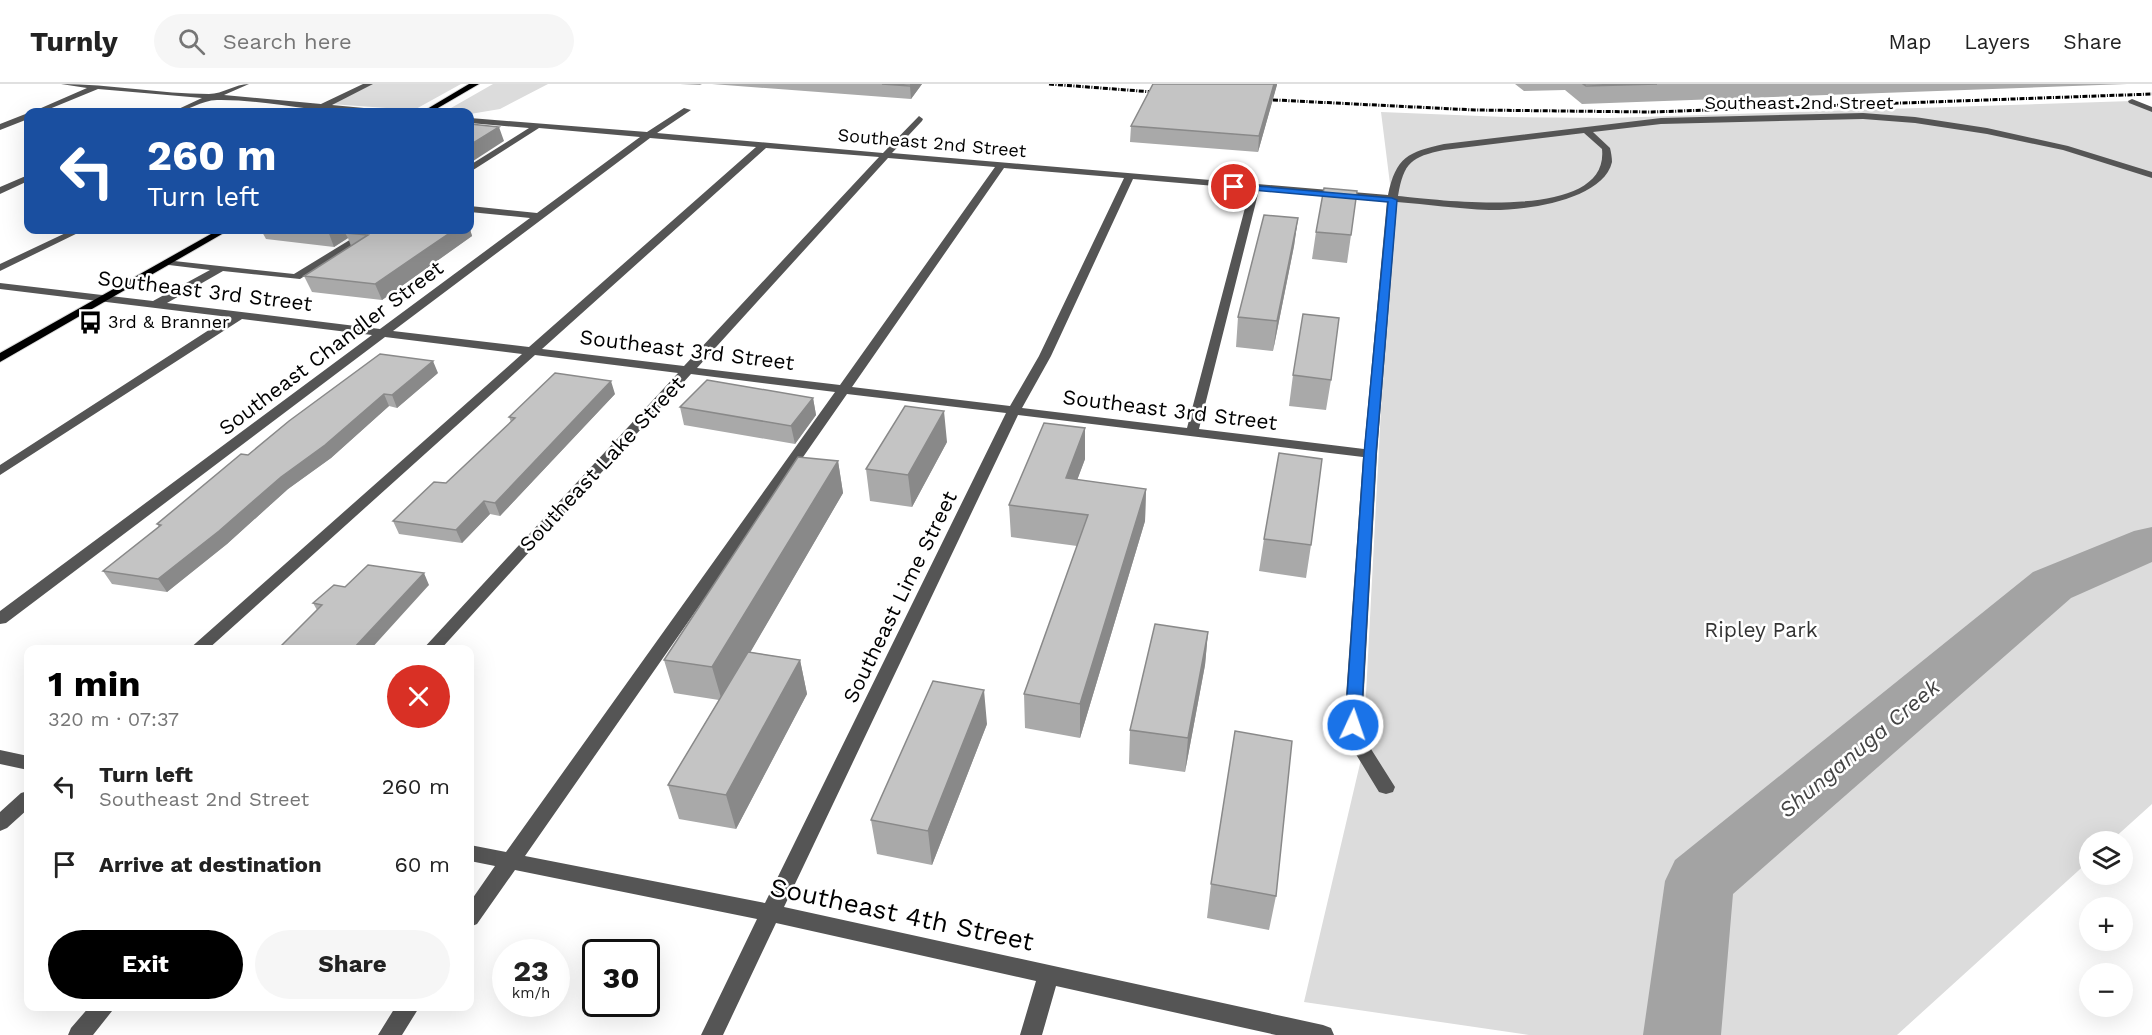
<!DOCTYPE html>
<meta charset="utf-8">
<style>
body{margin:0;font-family:"Work Sans",sans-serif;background:#f6f6f6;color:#222;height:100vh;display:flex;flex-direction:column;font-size:22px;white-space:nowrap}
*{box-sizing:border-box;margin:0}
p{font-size:20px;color:#767676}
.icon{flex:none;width:33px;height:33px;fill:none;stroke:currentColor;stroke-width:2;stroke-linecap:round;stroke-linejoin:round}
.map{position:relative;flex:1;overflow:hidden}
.panel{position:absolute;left:24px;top:561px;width:450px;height:366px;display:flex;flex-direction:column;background:#fff;border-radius:12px;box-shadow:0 6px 24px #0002}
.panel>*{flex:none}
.top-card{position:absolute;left:24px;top:24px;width:450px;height:126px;border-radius:12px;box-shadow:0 6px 24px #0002;background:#1a4fa0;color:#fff;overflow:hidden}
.tools{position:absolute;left:2079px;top:747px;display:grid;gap:12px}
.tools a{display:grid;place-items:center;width:54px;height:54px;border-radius:50%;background:#fff;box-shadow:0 6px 24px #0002;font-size:30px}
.speed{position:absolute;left:492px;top:855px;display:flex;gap:12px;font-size:30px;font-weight:700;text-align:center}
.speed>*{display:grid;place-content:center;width:78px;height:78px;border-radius:50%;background:#fff;box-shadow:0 6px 24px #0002;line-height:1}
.speed small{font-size:15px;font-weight:400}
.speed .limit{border:3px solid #111;border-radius:9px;background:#fff;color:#111}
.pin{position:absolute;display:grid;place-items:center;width:51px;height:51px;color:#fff;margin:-26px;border:3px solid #fff;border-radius:50%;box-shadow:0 2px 6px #0007}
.me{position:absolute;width:66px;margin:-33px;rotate:3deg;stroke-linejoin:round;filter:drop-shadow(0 0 4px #0008)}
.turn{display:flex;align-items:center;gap:21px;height:126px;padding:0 24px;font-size:27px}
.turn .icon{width:78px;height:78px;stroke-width:2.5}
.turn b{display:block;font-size:42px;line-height:51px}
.round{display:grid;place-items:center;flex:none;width:63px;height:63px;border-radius:32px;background:#f6f6f6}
.headline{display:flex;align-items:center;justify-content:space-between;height:102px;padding:0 24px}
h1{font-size:36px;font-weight:700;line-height:45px;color:#000}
.button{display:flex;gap:12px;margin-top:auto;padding:12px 24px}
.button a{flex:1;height:69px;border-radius:36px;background:#000;color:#fff;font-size:24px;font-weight:700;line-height:69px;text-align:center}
.button a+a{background:#f6f6f6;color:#222}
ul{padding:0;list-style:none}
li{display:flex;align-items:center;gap:18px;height:78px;padding:0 24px}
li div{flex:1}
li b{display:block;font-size:22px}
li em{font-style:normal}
header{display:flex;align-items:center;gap:36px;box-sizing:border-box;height:84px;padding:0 30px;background:#fff;border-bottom:2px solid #e0e0e0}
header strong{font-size:28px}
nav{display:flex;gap:33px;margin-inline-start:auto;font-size:21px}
.search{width:420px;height:54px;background:#f6f6f6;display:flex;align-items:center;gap:15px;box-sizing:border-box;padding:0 21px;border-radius:33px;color:#767676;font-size:22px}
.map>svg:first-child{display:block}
.green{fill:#dcdcdc}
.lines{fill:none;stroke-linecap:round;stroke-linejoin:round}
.river{fill:#a3a3a3;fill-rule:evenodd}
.major-casing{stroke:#dbdbdb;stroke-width:2}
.minor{fill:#555;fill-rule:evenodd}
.major{fill:#000;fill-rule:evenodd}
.rail{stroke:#000;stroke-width:3;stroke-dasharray:5 1.5 1 1.5;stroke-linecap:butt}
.wall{fill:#a9a9a9}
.shaded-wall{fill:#898989}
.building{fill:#c4c4c4;stroke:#898989;stroke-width:1.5}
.route{fill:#1a73e8;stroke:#114b97;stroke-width:1.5}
.labels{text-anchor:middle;stroke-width:5;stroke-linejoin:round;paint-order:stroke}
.far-street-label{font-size:18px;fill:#000;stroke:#fff}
.far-poi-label{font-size:18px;fill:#000;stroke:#fff;text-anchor:start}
.street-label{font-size:21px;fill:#000;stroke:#fff}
.park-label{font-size:21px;fill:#333;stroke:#fff}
.water-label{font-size:22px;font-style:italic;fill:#444;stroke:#fff}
.near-street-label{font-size:26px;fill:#000;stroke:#fff}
</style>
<header>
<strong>Turnly</strong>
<div class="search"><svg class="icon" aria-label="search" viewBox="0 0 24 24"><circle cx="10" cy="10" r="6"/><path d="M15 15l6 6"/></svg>Search here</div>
<nav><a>Map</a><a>Layers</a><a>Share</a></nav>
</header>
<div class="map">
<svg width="2152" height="951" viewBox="0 0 2152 951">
<rect width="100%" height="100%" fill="#fff"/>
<!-- green -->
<path class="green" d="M371,0H461L414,26L331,20Z
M493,0H548L500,25L470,30V28H444Z
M2132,17L2152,26V720L2111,757L2090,758L2089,777L1897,951H1529L1304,918L1363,667L1392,116L1381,28L1505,33L1610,34Z"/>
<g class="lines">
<!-- river -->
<path class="river" d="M2152,443V478L2071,514L1733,810L1721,951H1643L1665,797L1675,776L2033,488L2134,447Z"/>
<defs>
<path id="major" d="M469,0H479L431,28H422Z
M218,146H229L0,278V269Z"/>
</defs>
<!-- major casing -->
<use href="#major" class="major-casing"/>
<!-- minor -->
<path class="minor" d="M61,0C111,0 160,10 209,10C223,10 235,0 249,0L224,11L321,20L363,0H373L332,21L385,26L389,28C332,34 274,15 217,16C201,16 188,28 172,28L202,14L98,5L42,28H32L87,4Z
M2132,15L2152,23V28L2129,19L2128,17Z
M684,24L691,26L657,49L883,69L919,32L923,35L922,37L892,69L1388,111C1396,73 1408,68 1444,60L1661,34L1863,29L1915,33L1987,44L2068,62L2152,88V94L2063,66L1987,50L1915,39L1863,35L1661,40L1593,48L1610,64C1611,68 1612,74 1612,78C1603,117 1522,127 1489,126C1458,125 1427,120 1397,118L1377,370L1362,641L1371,665L1395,703L1393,708L1386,710L1379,708L1354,667L1344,641L1363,373L1018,331L784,823L1323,941L1331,944L1334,951H1276L1056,902L1042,951H1020L1036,897L776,839L723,951H701L757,835L515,786L477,840L470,843V818L495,782L470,777V761L506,768L835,308L691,290L440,566H422L678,289L535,271L207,566H188L522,270L385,253L6,539L0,540V527L372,251L242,235L0,391V381L229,233L0,205V199L153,217L210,186L169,181L164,178L165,176L294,190L366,146H377L300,195L223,187L167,219L380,245L530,134L470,128V122L537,129L640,53L539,44L470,88V81L529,44L470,39V34L647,48ZM1584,49L1602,65C1610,139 1440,116 1398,112C1404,78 1411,73 1444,66ZM650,54L756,63L529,263L393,247ZM766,64L879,73L684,282L542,265ZM888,74L995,83L840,301L697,284ZM1004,84L1124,94L1039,272L1010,322L852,303ZM1133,95L1250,105L1187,344L1022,324L1051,272ZM1259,106L1387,117L1364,365L1199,345ZM847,310L1006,329L765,819L525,772Z
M28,29V35L0,46V40Z
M28,91V97L0,110V103Z
M72,146H84L0,187V180Z
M0,666L28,672V686L0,680Z
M28,707V725L7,744L0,747V728L21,709Z
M90,922H116L93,951H68L71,944Z
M396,922H420L402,951H378Z"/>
<!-- major -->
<use href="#major" class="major"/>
<!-- rail -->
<path class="rail" d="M1049,0L1166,9
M1255,15L1475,26L1652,28L2152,10"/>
</g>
<!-- wall -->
<path class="wall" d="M680,0H702L700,1Z
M712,0H922L911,15Z
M1277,0L1258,68L1130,58L1131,42Z
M1515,0H2127L1582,20L1565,6L1524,7Z
M1298,134L1294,162L1273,267L1236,263L1238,233Z
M261,146H470L472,152L382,216L312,208L304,192L351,162L348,154L334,163L266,155Z
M1316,148L1351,151L1347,179L1312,175Z
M438,289L397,324L389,322L331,374L288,405L227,460L167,508L112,500L103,487L159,443L157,440L248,371L289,337Z
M1293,291L1331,296L1326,326L1289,322Z
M615,310L500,432L490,430L462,459L399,450L393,437L446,399L511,338L509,333Z
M813,314L816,331L795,360L684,341L680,323Z
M1085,344V375L1077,396L1146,405L1145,437L1080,654L1025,644L1024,610L1077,462L1011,453L1009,421Z
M947,358L912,423L870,417L866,385Z
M838,377L843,409L750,568L800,576L807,610L736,745L679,735L668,701L719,616L674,609L664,576Z
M1264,455L1311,461L1306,494L1259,487Z
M429,501L317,526L313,519L345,503Z
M1208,548L1205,581L1185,688L1129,680L1130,646Z
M987,640L932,781L877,770L871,736Z
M1211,800L1276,812L1269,846L1207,834Z"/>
<!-- shaded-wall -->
<path class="shaded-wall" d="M912,0H922L911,15L910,2Z
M1274,0H1277V1L1258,68L1259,52Z
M499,43L504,57L470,79V61Z
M1298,134L1294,162L1273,267L1277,237Z
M470,145L472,152L382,216L375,200L454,146Z
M330,146H363L345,149L348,154L334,163L328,147Z
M433,277L438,289L397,324L392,311Z
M611,297L615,310L500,432L495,419Z
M384,310L389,322L331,374L288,405L227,460L167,508L158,495L281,393Z
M813,314L816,331L795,360L791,342Z
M944,327L947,358L912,423L908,391Z
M1085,344V375L1066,426V394Z
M838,377L843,409L722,617L712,583Z
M1146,405L1145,437L1080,654V620Z
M484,417L490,430L462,459L456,446Z
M424,489L429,501L370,566H357L355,563Z
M1208,548L1205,581L1185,688L1188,654Z
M800,576L807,610L736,745L726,711Z
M984,606L987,640L932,781L928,747Z"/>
<!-- building -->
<path class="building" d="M882,0H912L910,2Z
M1153,0H1274L1259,52L1131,42Z
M1583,0H1657L1586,2Z
M470,40L499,43L470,61Z
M1324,104L1357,107L1351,151L1316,148Z
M1264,131L1298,134L1277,237L1238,233Z
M351,146H454L375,200L304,192L368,151L345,149Z
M1303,230L1339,234L1331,296L1293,291Z
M380,270L433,277L392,311L384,310L325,361L281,393L219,447L158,495L103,487L161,441L157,440L241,370L248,371L289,337Z
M555,289L611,297L495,419L484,417L456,446L393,437L434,398L446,399L515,334L509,333Z
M707,296L813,314L791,342L680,323Z
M905,322L944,327L908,391L866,385Z
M1044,339L1085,344L1066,394L1146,405L1080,620L1024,610L1088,431L1009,421Z
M1279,369L1322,375L1311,461L1264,455Z
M798,373L838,377L712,583L664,576Z
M368,481L424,489L355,563L365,564L364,566H277L322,521L313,519L334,501L345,503Z
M1155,540L1208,548L1188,654L1130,646Z
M748,568L800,576L726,711L668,701Z
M933,597L984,606L928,747L871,736Z
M1235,647L1292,657L1276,812L1211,800Z"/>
<!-- route -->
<path class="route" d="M1234,100L1392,114L1397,116L1376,370L1361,641L1359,645H1348L1345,641L1364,370L1388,118L1231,104L1229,103Z"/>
<!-- icons -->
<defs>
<symbol id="bus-bare" viewBox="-9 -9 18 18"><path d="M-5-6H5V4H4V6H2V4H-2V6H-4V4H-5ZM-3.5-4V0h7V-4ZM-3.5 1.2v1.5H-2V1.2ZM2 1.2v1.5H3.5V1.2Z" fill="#000" stroke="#fff" stroke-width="2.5" paint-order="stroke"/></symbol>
</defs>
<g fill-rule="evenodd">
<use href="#bus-bare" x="74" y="222" width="33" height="33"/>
</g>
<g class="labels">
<!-- far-street labels -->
<g class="far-street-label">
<text x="1799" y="25">Southeast 2nd Street</text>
<text transform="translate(932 59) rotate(5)" y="6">Southeast 2nd Street</text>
</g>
<!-- far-poi labels -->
<g class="far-poi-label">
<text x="108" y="244">3rd &amp; Branner</text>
</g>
<!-- street labels -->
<g class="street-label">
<text transform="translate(205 207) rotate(7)" y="7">Southeast 3rd Street</text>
<text transform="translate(331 264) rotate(-37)" y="7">Southeast Chandler Street</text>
<text transform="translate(687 266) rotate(7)" y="7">Southeast 3rd Street</text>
<text transform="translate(1170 326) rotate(7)" y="7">Southeast 3rd Street</text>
<text transform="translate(602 380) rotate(-47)" y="7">Southeast Lake Street</text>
<text transform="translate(900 513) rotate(-64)" y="7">Southeast Lime Street</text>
</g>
<!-- park labels -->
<g class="park-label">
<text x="1761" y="553">Ripley Park</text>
</g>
<!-- water labels -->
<g class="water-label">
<text transform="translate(1859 664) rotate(-40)" y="8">Shunganuga Creek</text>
</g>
<!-- near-street labels -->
<g class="near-street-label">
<text transform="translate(902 830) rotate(12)" y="9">Southeast 4th Street</text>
</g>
</g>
</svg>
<div class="tools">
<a><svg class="icon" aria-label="layers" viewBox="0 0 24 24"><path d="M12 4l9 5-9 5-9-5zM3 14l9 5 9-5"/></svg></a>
<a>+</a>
<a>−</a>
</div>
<div class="speed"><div>23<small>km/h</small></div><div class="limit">30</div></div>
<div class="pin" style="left:1234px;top:103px;background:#d93025"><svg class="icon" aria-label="arrive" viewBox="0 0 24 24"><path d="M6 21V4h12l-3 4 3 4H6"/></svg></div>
<svg class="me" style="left:1353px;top:641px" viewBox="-20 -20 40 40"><circle r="17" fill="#1a73e8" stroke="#fff" stroke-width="3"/><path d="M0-11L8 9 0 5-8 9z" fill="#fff"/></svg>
<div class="top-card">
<div class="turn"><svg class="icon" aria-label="left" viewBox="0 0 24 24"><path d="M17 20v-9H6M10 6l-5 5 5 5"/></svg><div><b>260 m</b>Turn left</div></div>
</div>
<section class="panel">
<div class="headline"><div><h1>1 min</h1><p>320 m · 07:37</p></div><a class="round" style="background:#d93025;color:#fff"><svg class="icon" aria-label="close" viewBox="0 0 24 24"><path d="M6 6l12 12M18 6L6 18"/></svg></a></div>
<ul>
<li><svg class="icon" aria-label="left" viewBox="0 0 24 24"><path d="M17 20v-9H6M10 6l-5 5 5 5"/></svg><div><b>Turn left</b><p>Southeast 2nd Street</p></div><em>260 m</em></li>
<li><svg class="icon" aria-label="arrive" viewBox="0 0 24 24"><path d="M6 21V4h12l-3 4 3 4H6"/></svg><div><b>Arrive at destination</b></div><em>60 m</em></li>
</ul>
<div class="button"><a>Exit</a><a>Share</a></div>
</section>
</div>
